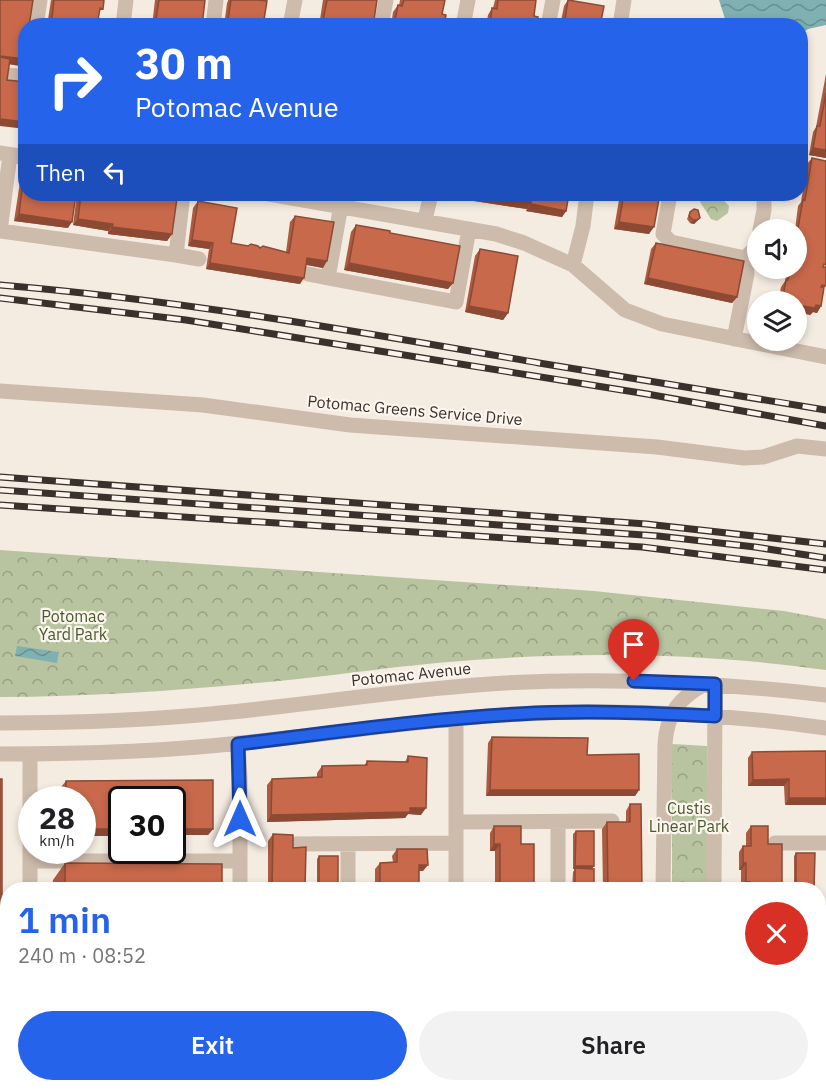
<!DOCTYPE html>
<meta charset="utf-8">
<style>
body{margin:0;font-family:"IBM Plex Sans",sans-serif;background:#f2f2f2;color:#202124;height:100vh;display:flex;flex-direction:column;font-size:22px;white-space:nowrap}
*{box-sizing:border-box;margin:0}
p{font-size:20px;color:#757577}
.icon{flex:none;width:33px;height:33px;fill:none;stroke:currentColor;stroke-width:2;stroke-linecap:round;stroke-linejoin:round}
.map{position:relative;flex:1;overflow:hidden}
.panel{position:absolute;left:0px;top:882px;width:826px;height:210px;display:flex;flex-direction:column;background:#fff;border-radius:24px 24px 0 0;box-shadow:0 3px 9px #0003}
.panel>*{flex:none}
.guide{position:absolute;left:18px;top:18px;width:790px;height:183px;border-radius:24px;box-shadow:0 3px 9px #0003;background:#2563eb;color:#fff;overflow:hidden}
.fabs{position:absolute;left:747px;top:219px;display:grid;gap:12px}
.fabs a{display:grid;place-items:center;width:60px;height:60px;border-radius:50%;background:#fff;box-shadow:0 3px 9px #0003;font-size:30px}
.speed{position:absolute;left:18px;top:786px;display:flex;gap:12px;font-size:30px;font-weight:700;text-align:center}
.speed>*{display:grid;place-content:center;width:78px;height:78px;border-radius:50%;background:#fff;box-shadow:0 3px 9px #0003;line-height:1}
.speed small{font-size:15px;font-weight:400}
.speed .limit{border:3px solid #111;border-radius:9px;background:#fff;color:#111}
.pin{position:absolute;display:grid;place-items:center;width:51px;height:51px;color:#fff;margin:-62px -26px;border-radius:50% 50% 50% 0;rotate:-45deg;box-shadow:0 0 6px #0007}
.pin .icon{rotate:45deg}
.me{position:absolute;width:66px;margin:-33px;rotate:0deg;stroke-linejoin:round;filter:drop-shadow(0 0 4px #0008)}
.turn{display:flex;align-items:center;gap:21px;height:126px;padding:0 18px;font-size:27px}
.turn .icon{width:78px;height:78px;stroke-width:2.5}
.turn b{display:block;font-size:42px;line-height:51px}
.then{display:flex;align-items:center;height:57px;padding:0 18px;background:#0003;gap:12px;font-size:22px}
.round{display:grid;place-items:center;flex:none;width:63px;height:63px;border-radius:32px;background:#f2f2f2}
.summary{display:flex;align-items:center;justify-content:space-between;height:102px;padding:0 18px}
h1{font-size:36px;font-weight:600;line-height:45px;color:#2563eb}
.primary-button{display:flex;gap:12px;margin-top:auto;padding:12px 18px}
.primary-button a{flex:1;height:69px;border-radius:36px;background:#2563eb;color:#fff;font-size:24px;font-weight:600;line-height:69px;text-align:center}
.primary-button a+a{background:#f2f2f2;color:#202124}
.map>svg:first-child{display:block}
.park{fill:url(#park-crowns)}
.water{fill:url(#water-waves)}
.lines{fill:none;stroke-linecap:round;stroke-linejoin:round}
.minor{stroke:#cdbbac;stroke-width:15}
.rail-casing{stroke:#3b302b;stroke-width:7}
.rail{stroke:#fbf5ee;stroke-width:4.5;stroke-dasharray:14;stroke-linecap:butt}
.wall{fill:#ac5a40}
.shaded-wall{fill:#8c4a34}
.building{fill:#c8694b;stroke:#8c4a34;stroke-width:1.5}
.route-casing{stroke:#184099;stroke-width:15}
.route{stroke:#2563eb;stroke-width:10}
.labels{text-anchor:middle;stroke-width:4.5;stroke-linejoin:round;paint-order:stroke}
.street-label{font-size:16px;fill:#3b302b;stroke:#fbf5ee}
.park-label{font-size:16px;fill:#4a5a2e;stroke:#fbf5ee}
</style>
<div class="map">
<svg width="826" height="1092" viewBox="0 0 826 1092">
<defs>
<pattern id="park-crowns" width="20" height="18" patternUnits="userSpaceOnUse" patternTransform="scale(1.5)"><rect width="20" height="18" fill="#b8c4a0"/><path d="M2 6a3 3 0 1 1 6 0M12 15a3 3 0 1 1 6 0" fill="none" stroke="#97a083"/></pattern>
<pattern id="water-waves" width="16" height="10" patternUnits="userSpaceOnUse" patternTransform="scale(1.5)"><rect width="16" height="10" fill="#7fb0b2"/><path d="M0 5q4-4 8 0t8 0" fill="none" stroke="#699091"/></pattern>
</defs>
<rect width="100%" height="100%" fill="#f4ebe1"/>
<!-- park -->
<path class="park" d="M703,194H718L729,206L728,213L717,221L711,219L700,202Z
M0,550L594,591L784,611L826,619V670C698,652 566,651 437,663C391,667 345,674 298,679C199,689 100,697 0,697Z
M672,744L707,746V889L672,890Z
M39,1084H226V1092H39Z
M672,1085H707V1092H672Z"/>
<!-- water -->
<path class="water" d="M719,0H826V25L808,29L801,34V26L727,25Z
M17,646L59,652L57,663L15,656Z"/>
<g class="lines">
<!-- minor -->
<path class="minor" d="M36,26L40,0
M123,26L126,0
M213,26L216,0
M290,26L295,0
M381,26L386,0
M463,26L468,0
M548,26L553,0
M620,26L624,0
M8,75L26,77
M0,153L26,157
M10,155L0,231L176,255L183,194
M269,194L496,234L524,243L573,265L625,310L662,324L826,357
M670,194L663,234L671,242L745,258L747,274L734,339
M341,205L328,278L456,302L469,229
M425,220L431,194
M760,230L764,210V194
M176,255L199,259
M745,258L758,245
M573,265L583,226L587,194
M308,274L328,278
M0,391L203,405L350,425L657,447L744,458L763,457L797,446L826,449
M0,723C77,723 154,720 231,712C322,703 413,688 505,683C612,677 720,683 826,695
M238,744L240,778V890
M0,754C80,754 160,752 240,743C333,734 425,719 519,714C620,709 726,714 826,728
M30,754V890
M456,822L612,821
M558,822V890
M775,843H826
M294,844L456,843
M30,861H240
M348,890V844
M456,890V719
M663,890L665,744C667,713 679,698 705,684
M714,890L715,684
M819,1036H826
M30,1084V1092
M240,1084V1092
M456,1084V1092
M663,1084V1092
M715,1084V1092"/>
<defs>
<path id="rail" d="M0,285C181,300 360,332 539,363C635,379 730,394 826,410
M0,298L186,320L647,394L826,426
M0,477L646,524L826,544
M0,490L658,536L755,547L826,558
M0,505L642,547L826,570"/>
</defs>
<!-- rail casing -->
<use href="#rail" class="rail-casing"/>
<!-- rail -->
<use href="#rail" class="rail"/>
</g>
<!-- wall -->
<path class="wall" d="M51,0H104L99,14L97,26H47Z
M155,0H205L202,26H152Z
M228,0H267L263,26H224L227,3L228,1Z
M323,0H377L373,26H319Z
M400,0H445L442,14L444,26H391L393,12L398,5L399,6Z
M495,0H536L534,16L536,26H486L488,15L492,8H493Z
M568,0L600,26H560L564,6Z
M826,74V158L809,155L813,132L816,127Z
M812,158L824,290L821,306L817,313L813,312L810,315L796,302H778L781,287L785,281L788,268H796V230H795L798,206L801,202L807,164Z
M24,175L68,228L14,221L20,182Z
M77,194H149L172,234L167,241L108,234V231L73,225Z
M476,194H569L566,211L562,217L526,211L527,209L474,201Z
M620,194H660L649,234L614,229Z
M198,201L231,243L260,248L286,252L290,222L295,216L323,268L306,265L300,284L206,269L209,249L188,246L193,208Z
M690,212L697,221L694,224L690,223L687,219Z
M356,225L390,233L453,283L448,289L344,270L351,232Z
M656,243L737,297L732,303L644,284L651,249Z
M480,249L508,313L503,320L465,312L475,256Z
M492,737L587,755L639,790L635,796H486L488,743Z
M826,751L785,805L784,786H748V758L752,752Z
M408,756L421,815L408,814L405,818L267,822V785L272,779L317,778V773L322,766H364L367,761L405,762Z
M213,780V829L208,835H172V800H122V836H82V800H61V787L66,781Z
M630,804L642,890H603L602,829L607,822H626V811Z
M494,826L521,844L534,890H495V851H490V833Z
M751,826L768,844L782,890H745V888H741V870H739V852L743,846H746V833Z
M576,831L592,869L594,890H572L573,872L575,869H573V834Z
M273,834L293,848L305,890H268V841Z
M397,849L423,871H419V890H375V869L380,863L393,862L392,856Z
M796,853L814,890H794V856Z
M319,856L338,890H317V859Z
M65,863L222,890H52L53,880Z
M270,1084H426V1092H269Z
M484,1084H643V1092H484Z
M736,1084H819L826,1092H736Z"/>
<!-- shaded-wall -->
<path class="shaded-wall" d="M0,56L25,59L20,66L0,63Z
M0,119L26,122V129L0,126Z
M813,148L826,150V158L809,155Z
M479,195L531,202L527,209L474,201Z
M531,204L566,211L562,217L526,211Z
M19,214L72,222L68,228L14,221Z
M700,218L694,224L690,223L693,220Z
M78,219L113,224L108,231L73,225Z
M619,222L654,227L649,234L614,229Z
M112,227L172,234L167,241L108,234Z
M192,240L213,243L209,249L188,246Z
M307,258L327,261L323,268L303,264Z
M210,263L304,278L300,284L206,269Z
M349,263L453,283L448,289L344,270Z
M648,278L737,297L732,303L644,284Z
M796,305H816L821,306L817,313L813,312L810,315L796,312Z
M469,306L508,313L503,320L465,312Z
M789,779L784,786H748L753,780Z
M490,790H639L635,796H486Z
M789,798H826V805H785Z
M410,808H426L421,815L408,814L405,818L267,822L271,815Z
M82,829H122V836H82Z
M172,829H213L208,835H172Z
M494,844H500L495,851H490Z
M743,863H746L741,870H739Z
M419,865H428L423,871H414Z
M575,866H594L592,869H573Z
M746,882H750L745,888H741Z
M594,1090H630L629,1092H593Z"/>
<!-- building -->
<path class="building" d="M0,0H33L29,26H26L25,59L0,56Z
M54,0H104L103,9L100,8L97,26H51Z
M159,0H205L202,26H155Z
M231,0H258L267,1L263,26H227Z
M327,0H377L373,26H322Z
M404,0H445L442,14L446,15L444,26H394L398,5L402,6Z
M498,0H536L534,16L538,17L536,26H490L492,8L497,9Z
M568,0L604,6L600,26H564Z
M0,57L10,59L7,80L26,82V122L0,119Z
M826,93V150L813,148L817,126H820Z
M812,158L826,161V265L824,264L823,267H826V286L822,285L821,287H824L821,306L816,305L815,308L796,305V302H782L786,280H788L791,268H796V240L803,199L805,200Z
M24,175H26V194H76L72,222L19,214Z
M81,194H149L177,198L172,234L112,227L113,224L78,219Z
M479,194H569L566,211L531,204V202L479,195Z
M624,194H660L654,227L619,222Z
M198,201L237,208L231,243L248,246L251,244L258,246L260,248L263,246L289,253L295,216L334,222L327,261L307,258L304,278L210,263L213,243L192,240Z
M694,209L698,210L700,218L697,220H693L689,216L690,212Z
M356,225L390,231V233L460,246L453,283L349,263Z
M656,243L744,261L737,297L648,278Z
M480,249L518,256L508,313L469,306Z
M492,737L588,738L587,755L639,754V790H490Z
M826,751V798H789V779L753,780L752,752Z
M408,756L427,758L426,808H410V812L271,815L272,779L322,777V766L367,765V761L408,762Z
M0,779H2V936H0Z
M213,780V829H172V800H122V829H82V800H66V781Z
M630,804H641L642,890H608L607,822H630Z
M494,826H521V844H534V890H500V844H494Z
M751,826H768V844H782V890H750V882H746V863H743V846H751Z
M576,831H594V866H575Z
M273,834L293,835V848L306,847L305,890H272Z
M397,849H427L428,865H419V890H380V863L397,862Z
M796,853H815L814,890H796Z
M319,856H338V890H319Z
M65,863L222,864V890H65Z
M575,868L594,869V890H575Z
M0,949H2L4,1092H0Z
M819,1056H826V1092H741V1084H819Z
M274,1084H426V1092H274Z
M488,1084H643V1092H630V1090H594V1092H488Z"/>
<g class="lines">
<defs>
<path id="route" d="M240,819L238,744C331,733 425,719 519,714C584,710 650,713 715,716V684L634,681"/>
</defs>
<!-- route casing -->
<use href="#route" class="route-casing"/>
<!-- route -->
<use href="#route" class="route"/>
</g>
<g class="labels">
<!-- street labels -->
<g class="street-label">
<text transform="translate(415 410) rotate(5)" y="6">Potomac Greens Service Drive</text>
<text transform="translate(411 674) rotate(-6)" y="6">Potomac Avenue</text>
</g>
<!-- park labels -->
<g class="park-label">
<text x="73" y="622">Potomac<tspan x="73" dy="18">Yard Park</tspan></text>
<text x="689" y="814">Custis<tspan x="689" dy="18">Linear Park</tspan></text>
</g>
</g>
</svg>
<div class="fabs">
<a><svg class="icon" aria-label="sound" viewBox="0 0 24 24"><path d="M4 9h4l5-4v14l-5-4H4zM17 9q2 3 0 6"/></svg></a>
<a><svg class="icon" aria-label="layers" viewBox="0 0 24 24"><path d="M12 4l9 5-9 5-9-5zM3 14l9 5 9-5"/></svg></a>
</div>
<div class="speed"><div>28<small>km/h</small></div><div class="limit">30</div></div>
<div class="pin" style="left:634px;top:681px;background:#d93025"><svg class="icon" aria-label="arrive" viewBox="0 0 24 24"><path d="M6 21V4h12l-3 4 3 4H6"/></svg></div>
<svg class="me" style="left:240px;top:819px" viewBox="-20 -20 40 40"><path d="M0-17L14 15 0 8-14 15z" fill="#2563eb" stroke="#fff" stroke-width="4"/></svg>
<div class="guide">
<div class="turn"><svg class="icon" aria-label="right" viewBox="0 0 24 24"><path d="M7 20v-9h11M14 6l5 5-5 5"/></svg><div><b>30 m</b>Potomac Avenue</div></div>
<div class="then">Then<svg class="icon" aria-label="left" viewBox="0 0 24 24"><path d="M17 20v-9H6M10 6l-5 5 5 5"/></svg></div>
</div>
<section class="panel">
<div class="summary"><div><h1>1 min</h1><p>240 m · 08:52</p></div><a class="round" style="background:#d93025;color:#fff"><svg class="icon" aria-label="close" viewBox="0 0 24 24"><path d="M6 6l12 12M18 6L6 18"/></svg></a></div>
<div class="primary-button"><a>Exit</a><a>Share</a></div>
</section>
</div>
